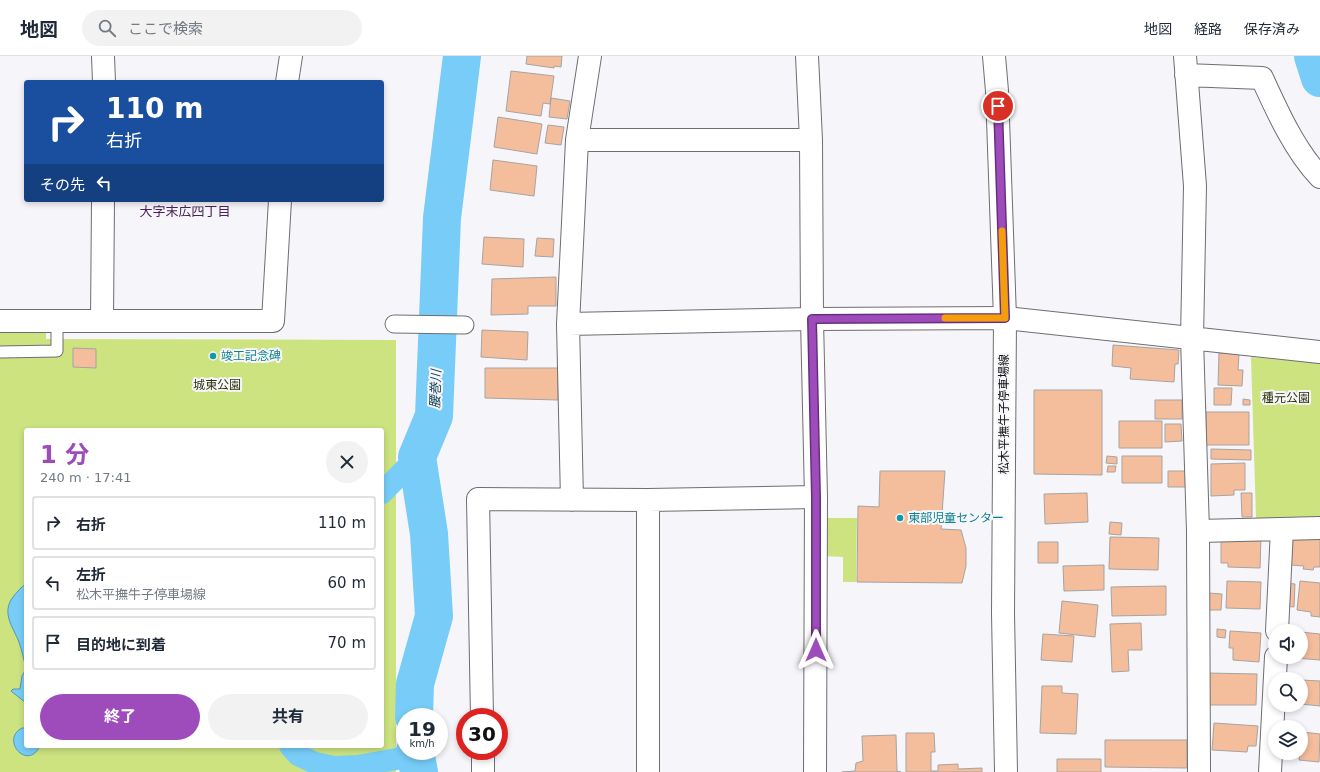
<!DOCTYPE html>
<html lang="ja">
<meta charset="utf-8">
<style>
body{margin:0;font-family:"DejaVu Sans","Noto Sans JP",sans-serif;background:#f2f2f3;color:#1f2937;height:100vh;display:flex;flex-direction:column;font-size:15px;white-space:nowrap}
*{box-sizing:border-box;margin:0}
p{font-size:13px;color:#747a83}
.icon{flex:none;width:22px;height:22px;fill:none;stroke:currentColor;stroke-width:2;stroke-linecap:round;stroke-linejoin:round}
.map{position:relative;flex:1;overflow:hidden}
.panel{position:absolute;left:24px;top:372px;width:360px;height:320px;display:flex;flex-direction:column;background:#fff;border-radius:4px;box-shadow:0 2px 6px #0003}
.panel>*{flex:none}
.hud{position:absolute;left:24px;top:24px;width:360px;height:122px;border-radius:4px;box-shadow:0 2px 6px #0003;background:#1a4fa0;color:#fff;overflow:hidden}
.buttons{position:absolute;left:1268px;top:568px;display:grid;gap:8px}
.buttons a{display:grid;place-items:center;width:40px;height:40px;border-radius:50%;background:#fff;box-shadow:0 2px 6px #0003;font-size:20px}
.speed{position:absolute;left:396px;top:652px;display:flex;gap:8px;font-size:20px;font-weight:700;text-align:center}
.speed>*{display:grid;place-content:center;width:52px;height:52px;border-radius:50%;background:#fff;box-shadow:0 2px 6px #0003;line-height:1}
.speed small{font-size:10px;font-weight:400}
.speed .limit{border:6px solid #d22;background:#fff;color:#111}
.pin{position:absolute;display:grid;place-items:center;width:34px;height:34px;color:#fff;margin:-17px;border:2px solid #fff;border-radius:50%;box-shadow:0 1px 4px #0007}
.me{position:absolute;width:44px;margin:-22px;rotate:0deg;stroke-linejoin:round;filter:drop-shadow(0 0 3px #0008)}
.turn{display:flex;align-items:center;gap:14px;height:84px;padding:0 16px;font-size:18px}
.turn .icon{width:52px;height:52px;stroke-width:2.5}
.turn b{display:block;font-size:28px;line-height:34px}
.then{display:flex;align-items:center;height:38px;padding:0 16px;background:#0003;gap:8px;font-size:15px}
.round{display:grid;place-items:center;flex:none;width:42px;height:42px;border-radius:21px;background:#f2f2f3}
.headline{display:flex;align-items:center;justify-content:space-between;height:68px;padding:0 16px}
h1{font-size:24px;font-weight:700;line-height:30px;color:#9e4cbc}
.cta{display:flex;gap:8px;margin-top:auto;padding:8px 16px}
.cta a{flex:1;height:46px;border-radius:24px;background:#9e4cbc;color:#fff;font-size:16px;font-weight:700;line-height:46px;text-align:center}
.cta a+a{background:#f2f2f3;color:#1f2937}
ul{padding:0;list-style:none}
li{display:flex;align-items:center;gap:12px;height:54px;margin:0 8px 6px;padding:0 8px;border:2px solid #e0e1e3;border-radius:4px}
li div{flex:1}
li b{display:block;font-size:15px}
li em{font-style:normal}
header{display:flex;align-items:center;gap:24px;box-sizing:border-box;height:56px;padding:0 20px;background:#fff;border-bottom:1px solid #e0e1e3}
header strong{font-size:19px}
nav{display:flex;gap:22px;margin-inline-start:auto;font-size:14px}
.search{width:280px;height:36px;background:#f2f2f3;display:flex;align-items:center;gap:10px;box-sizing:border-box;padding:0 14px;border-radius:22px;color:#747a83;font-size:15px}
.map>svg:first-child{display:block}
.green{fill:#cce380;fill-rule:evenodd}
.water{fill:#77cdf7;stroke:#5995b3}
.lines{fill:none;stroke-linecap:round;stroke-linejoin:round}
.canal{stroke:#77cdf7;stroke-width:22}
.river{stroke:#77cdf7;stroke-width:38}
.building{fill:#f4be9d;stroke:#a7a3a0}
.service-casing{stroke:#6e6d71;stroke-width:13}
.pedestrian-casing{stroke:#6e6d71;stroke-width:19}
.minor-casing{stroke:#6e6d71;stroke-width:24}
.secondary-casing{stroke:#6e6d71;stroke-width:24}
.service{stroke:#fff;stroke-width:11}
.pedestrian{stroke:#fff;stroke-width:17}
.minor{stroke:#fff;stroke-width:22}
.secondary{stroke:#fff;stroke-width:22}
.route-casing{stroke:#67317a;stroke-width:10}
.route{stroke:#9e4cbc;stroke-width:7}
.slow{stroke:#f59e0b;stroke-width:7}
.culture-dot{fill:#0f9aa8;stroke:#f6f5f9;stroke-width:1.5}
.labels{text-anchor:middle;stroke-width:4;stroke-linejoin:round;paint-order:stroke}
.culture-label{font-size:12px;fill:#0d838f;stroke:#f6f5f9;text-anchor:start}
.park-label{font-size:12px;fill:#2c3409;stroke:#f6f5f9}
.street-label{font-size:12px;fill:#141315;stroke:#f6f5f9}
.neighbourhood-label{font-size:13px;fill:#482157;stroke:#f6f5f9}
.water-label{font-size:13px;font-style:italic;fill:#17475d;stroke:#f6f5f9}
</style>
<header>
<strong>地図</strong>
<div class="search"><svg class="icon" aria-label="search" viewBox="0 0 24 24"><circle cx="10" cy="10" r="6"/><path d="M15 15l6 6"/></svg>ここで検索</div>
<nav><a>地図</a><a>経路</a><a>保存済み</a></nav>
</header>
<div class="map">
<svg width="1320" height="716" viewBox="0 0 1320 716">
<rect width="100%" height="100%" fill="#f6f5f9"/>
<!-- green -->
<path class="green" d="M46,275V283L396,284V716H0V276ZM26,374H382V690H26Z
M1251,301L1320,307V462H1256Z
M822,462H857L856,526H843V501L823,500Z"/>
<!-- water -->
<path class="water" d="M26,528V647L11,635L13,633H20L22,620L26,613C24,604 22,595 19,586C13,571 1,557 13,541C17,536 21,531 26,528Z
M22,672H26V690H40C27,716 0,683 22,672Z"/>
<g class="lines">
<!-- canal -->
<path class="canal" d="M382,437L417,401
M290,690L298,699L315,707L334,711L358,710L402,702L411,695"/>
<!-- river -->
<path class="river" d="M1313,0L1320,22
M414,661L415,628L434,560L429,478L417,401L434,360L442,162L462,0
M415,695L419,716"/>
</g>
<!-- building -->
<path class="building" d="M527,0H562L561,11L554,10V12L526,8Z
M511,15L554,20L550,48L543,47L541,60L506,55Z
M551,42L570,45L567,63L549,61Z
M498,61L542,68L537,98L494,91Z
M548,69L564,71L561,89L545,87Z
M493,104L537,110L534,140L490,134Z
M484,181L524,183L523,211L482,208Z
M537,182L554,183L553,201L535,200Z
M556,221V250H528V258L491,259L492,223Z
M482,274L528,276L527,304L481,301Z
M1113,289L1179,294L1178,308H1175L1174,326L1130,323L1131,312L1112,310Z
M73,292L96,293V312L73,311Z
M1219,297L1239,298L1238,314H1243L1242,330L1218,329Z
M485,312H558V344L485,342Z
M1214,332H1232L1231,349H1214Z
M1034,334H1102V419L1034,418Z
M1243,343L1250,344V349H1243Z
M1155,344H1182V363H1155Z
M1206,356H1249V389H1206Z
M1119,365H1162V392H1119Z
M1165,368H1181L1182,385L1165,386Z
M1211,393L1251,394V404L1211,403Z
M1107,400L1117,401V408L1106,407Z
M1122,400H1162V427H1122Z
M1245,407V434H1234V439L1211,440V408Z
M1108,410H1116L1115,416H1107Z
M880,415H945L941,473L961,474L966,492V510L962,527L857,526L858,450L879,451Z
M1168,415H1186V431H1168Z
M1087,437L1088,466L1045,468L1044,438Z
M1241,437H1252V461H1242Z
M1110,466L1122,467L1121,479L1109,478Z
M1292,479L1320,481V511H1314L1313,514L1303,513L1304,510L1290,509Z
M1221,480H1261L1260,512L1228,511V507H1221Z
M1110,481L1159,482L1158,514L1109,513Z
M1038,486H1058V507H1038Z
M1104,509V534L1064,535L1063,510Z
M1227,525L1261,526L1260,553L1226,552Z
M1300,525L1320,527V561L1311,560V556L1297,554Z
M1286,527L1295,528L1294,551L1284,550Z
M1166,530V559L1112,560L1111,531Z
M1209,537L1222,538L1221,554H1209Z
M1062,545L1098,549L1095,581L1059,577Z
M1141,567L1142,594H1128L1129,615L1112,616L1110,568Z
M1217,573L1226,574L1225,582L1217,581Z
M1230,575L1261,577L1259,606L1233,604V592H1229Z
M1301,576L1320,578V604L1295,602V601H1301Z
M1043,578L1074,580L1072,606L1041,604Z
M1207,617L1257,618L1256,649H1207Z
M1301,624L1320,625V650L1301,648Z
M1042,630H1062V637L1078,638L1076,678L1040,677Z
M1214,667L1258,670L1256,690H1248L1247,696L1212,694Z
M1302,676L1320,678L1319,706L1299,704L1300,697H1301Z
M906,677H934L935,696H931V715H938V709L958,708V713L982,712V716H906Z
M896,679L897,715L901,716H842L855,715L856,707L863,705L862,680Z
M1105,684H1187V712L1105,711Z
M1057,703H1101V716H1057Z"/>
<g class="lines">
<defs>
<path id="service" d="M0,296L57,295V265"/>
<path id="pedestrian" d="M394,268L465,269"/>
<path id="minor" d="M103,0L104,26
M807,0L811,84L812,263L816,441L815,716
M1185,0L1195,130L1192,283L1198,475L1199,716
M1186,19L1262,22C1277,55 1295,95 1320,121
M287,26L291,0
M577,84H811
M102,264L103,144
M0,265H273L280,144
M568,268L812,263L1005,262L1320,296
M572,444L568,268L573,167L577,84L590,0
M648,444V716
M1198,475L1320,472
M1277,575L1282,473
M482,661L478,443L648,444L816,441
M483,695V716
M1270,716L1276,601"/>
<path id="secondary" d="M994,0L997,35L1005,262L1003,557L1006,716"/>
</defs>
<!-- service casing -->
<use href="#service" class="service-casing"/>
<!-- pedestrian casing -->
<use href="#pedestrian" class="pedestrian-casing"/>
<!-- minor casing -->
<use href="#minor" class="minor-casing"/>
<!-- secondary casing -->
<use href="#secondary" class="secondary-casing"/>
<!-- service -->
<use href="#service" class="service"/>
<!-- pedestrian -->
<use href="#pedestrian" class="pedestrian"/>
<!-- minor -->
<use href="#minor" class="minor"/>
<!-- secondary -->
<use href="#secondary" class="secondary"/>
</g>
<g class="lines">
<defs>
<path id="route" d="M816,594V442L812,263L1005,262L998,50"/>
</defs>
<!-- route casing -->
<use href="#route" class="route-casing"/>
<!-- route -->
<use href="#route" class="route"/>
<!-- slow -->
<path class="slow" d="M945,262H1005L1002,175"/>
</g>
<!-- markers -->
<g class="culture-dot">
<circle cx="213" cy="300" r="4"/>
<circle cx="900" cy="462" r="4"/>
</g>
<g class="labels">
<!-- culture labels -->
<g class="culture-label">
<text x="221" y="304">竣工記念碑</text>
<text x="908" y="466">東部児童センター</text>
</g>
<!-- park labels -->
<g class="park-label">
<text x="217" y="333">城東公園</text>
<text x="1286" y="346">種元公園</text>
</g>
<!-- street labels -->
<g class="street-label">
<text transform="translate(1004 358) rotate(-90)" y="4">松木平撫牛子停車場線</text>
</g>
<!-- neighbourhood labels -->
<g class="neighbourhood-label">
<text x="185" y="160">大字末広四丁目</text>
</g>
<!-- water labels -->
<g class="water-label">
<text transform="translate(435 333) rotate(-88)" y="5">腰巻川</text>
</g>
</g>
</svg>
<div class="buttons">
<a><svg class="icon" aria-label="sound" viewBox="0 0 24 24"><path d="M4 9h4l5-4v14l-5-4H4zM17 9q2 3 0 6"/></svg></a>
<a><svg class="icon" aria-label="search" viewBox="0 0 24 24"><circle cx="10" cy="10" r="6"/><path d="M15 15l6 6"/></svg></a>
<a><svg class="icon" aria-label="layers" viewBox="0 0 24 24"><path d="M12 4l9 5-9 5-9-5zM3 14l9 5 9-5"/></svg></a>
</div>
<div class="speed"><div>19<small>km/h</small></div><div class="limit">30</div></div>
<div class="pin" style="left:998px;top:50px;background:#d93025"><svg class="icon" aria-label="arrive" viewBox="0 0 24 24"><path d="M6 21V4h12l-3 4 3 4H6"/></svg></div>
<svg class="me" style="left:816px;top:594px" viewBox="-20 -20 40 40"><path d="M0-17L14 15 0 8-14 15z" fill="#9e4cbc" stroke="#fff" stroke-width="4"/></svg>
<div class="hud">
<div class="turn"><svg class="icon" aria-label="right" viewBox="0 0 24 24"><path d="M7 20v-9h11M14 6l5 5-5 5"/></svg><div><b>110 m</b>右折</div></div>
<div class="then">その先<svg class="icon" aria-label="left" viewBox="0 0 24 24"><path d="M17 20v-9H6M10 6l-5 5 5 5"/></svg></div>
</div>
<section class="panel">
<div class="headline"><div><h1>1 分</h1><p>240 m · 17:41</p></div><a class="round"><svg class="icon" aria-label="close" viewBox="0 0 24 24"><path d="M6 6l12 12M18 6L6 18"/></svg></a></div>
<ul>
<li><svg class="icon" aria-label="right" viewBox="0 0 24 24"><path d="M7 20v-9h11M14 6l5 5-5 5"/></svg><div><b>右折</b></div><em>110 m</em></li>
<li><svg class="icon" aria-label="left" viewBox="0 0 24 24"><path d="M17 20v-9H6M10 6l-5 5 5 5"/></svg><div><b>左折</b><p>松木平撫牛子停車場線</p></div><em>60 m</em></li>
<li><svg class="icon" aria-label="arrive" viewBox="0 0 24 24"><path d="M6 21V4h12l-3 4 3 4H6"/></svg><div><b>目的地に到着</b></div><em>70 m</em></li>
</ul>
<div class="cta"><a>終了</a><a>共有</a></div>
</section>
</div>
